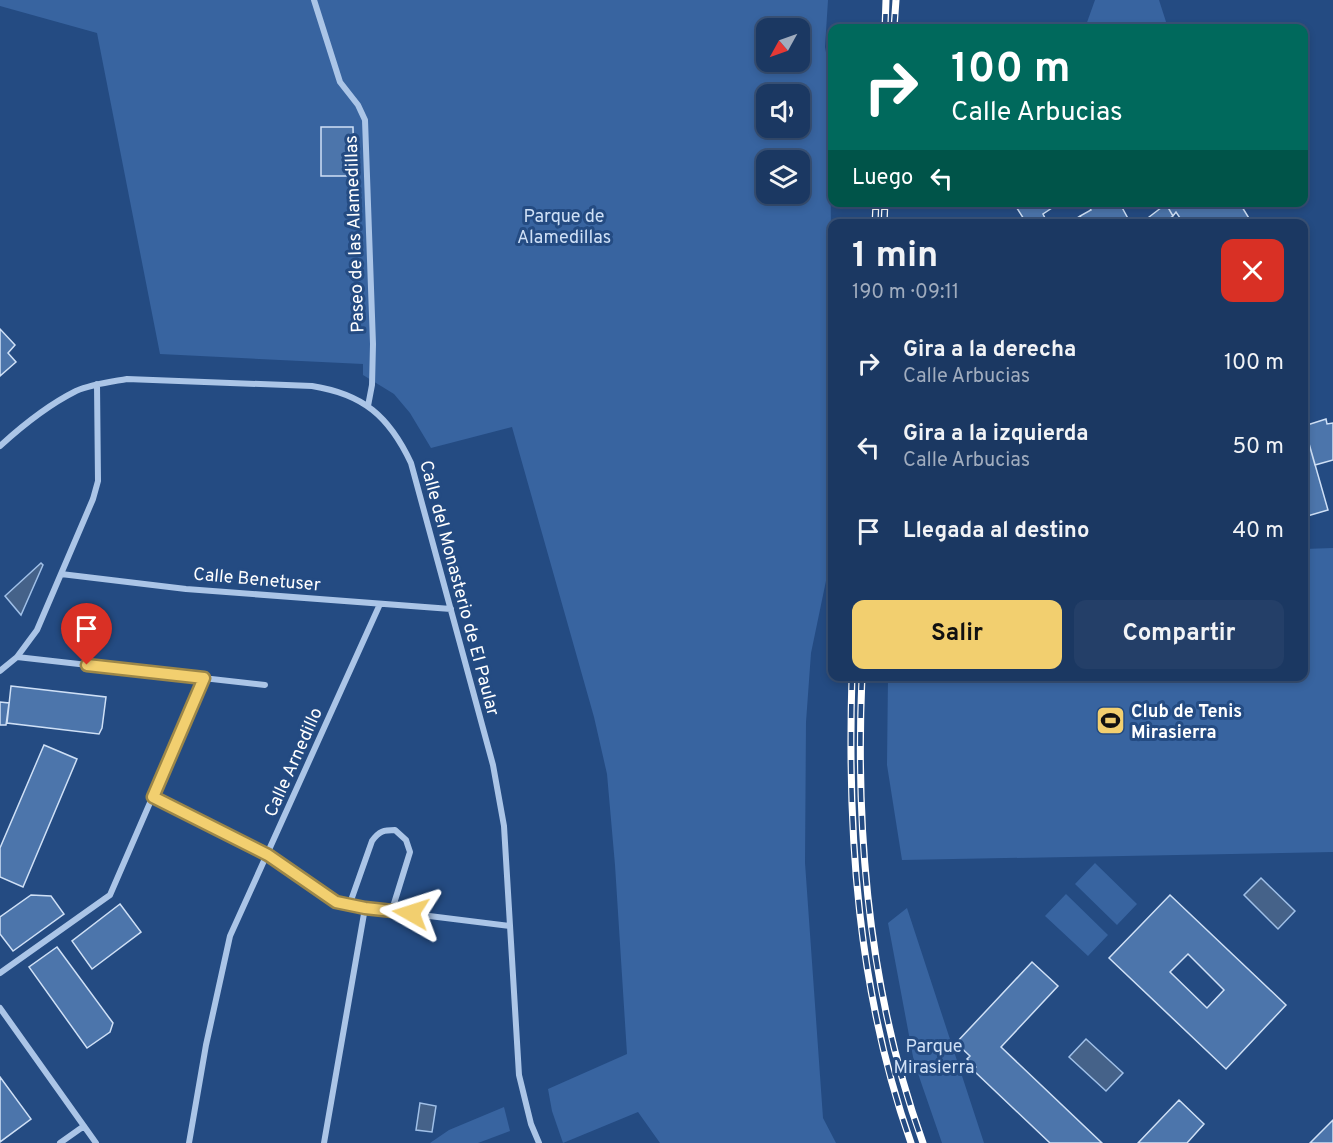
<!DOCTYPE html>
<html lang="es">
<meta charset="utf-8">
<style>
body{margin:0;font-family:Overpass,sans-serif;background:#243f68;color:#f1f3f6;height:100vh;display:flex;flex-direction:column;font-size:22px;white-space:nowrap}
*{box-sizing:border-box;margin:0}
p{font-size:20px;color:#a0acbe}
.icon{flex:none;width:33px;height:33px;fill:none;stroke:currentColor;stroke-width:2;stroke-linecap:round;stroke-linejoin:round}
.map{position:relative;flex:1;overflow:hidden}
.side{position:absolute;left:828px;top:219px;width:480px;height:462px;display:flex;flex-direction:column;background:#1b3862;border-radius:12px;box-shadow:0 3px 9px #0003,0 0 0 2px #395277}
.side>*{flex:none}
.banner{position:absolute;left:828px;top:24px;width:480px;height:183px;border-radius:12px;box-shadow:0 3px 9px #0003,0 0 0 2px #395277;background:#00695c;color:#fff;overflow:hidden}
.needle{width:39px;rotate:230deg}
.tools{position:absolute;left:756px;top:18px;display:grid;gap:12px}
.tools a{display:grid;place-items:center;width:54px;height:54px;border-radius:12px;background:#1b3862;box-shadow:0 3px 9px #0003,0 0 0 2px #395277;font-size:30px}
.pin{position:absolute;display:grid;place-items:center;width:51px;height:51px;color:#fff;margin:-62px -26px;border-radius:50% 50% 50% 0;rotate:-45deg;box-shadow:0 0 6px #0007}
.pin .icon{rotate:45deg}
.me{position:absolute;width:66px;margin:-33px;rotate:276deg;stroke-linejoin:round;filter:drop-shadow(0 0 4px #0008)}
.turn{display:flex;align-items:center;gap:21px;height:126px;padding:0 24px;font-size:27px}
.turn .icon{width:78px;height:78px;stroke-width:2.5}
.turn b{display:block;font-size:42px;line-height:51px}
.then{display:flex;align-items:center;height:57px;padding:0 24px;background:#0003;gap:12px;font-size:22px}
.round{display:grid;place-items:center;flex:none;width:63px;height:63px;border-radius:12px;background:#243f68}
.headline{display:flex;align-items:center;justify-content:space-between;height:102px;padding:0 24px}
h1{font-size:36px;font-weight:700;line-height:45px}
.action{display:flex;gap:12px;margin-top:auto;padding:12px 24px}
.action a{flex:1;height:69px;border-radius:12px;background:#f2cf6f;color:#111;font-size:24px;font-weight:700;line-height:69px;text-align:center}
.action a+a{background:#243f68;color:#f1f3f6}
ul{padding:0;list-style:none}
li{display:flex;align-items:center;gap:18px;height:84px;padding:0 24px}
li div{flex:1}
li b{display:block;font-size:22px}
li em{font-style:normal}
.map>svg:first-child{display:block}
.green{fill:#3864a0;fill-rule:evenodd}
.water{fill:#456289;stroke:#a0c0e8;stroke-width:1.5}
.building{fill:#4c75ab;stroke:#cfe0f6;stroke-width:1.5;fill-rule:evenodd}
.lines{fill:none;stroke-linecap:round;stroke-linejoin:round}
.street{stroke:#abc5e7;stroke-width:6}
.rail-casing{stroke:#fff;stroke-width:7}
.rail{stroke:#244b82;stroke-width:4.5;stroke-dasharray:14;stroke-linecap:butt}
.route-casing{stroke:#9d8748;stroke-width:15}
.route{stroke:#f2cf6f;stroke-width:10}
.labels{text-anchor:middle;stroke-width:6;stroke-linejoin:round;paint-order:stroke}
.park-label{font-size:18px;fill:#cfe0f6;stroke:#244b82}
.street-label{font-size:18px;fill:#fff;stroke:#244b82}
.poi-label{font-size:18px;font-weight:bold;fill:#fff;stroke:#244b82;text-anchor:start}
</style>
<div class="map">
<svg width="1333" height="1143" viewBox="0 0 1333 1143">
<rect width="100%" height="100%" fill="#244b82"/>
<!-- green -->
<path class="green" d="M0,0H828L825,47L832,86V119L830,120L832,344L827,576L811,653L806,722L805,863L823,1118L836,1143H660L638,1112L563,1143L552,1111L548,1089L627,1054L615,865L607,774L594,717L512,427L431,448L410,413L394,394L363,375V364L160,354L97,33L0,6ZM766,28H800V62H766ZM766,94H800V128H766ZM766,160H800V194H766Z
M1095,0H1159L1168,28H1085Z
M1333,548V852L902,860L887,765L888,677L1304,676V549Z
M1095,863L1137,904L1117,925L1075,884Z
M1066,894L1108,935L1088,956L1045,916Z
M907,908L984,1143H942L914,1062L888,923Z
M504,1107L510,1131L478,1143H430L449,1130Z"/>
<!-- water -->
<path class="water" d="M41,563L43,565L21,615L5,596Z
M1261,878L1295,911L1278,929L1244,895Z
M1086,1039L1123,1073L1106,1091L1069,1057Z
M420,1103L436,1106L432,1132L416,1130Z"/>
<!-- building -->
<path class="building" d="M321,127H353L354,176H321Z
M1013,202H1061L1043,214L1048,224H1027Z
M1086,202H1119L1131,224H1085L1080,216L1091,210Z
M1165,202H1239L1252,223L1184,224L1176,212L1173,216Z
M1166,204L1173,216L1161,224H1140Z
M1080,216L1085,224H1068Z
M0,329L15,345L8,353L16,362L0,376Z
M1326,419L1327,424L1333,423V460L1315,465L1304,426Z
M1304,426L1328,510L1304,517Z
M11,686L106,697L102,728L99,734L7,723Z
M0,702L9,703L6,725H0Z
M44,745L77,759L23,887L0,877V848Z
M31,895L51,896L64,914L13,951L0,934V917Z
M1170,895L1286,1005L1226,1069L1109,958ZM1188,954L1224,990L1207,1008L1170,972Z
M120,904L141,932L92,969L72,941Z
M57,947L113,1023L110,1032L87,1048L29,967Z
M1032,962L1058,986L1001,1047L1102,1143H1050L973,1070L976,1067L967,1059L970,1056L956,1043Z
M0,1077L31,1119L0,1142Z
M1179,1100L1204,1124L1187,1143H1138Z
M1333,1120V1143H1310Z"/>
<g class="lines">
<!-- street -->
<path class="street" d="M314,0L340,82L358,105L365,120L373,344L372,385L368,406
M0,446C23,425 48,405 76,391C92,384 110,382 127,379L312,386C363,394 389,416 411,463L493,765L504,826L519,1075L531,1124L539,1143
M61,574L186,589L451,609
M17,657L265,685
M0,671L17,657L37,630L93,499L98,481L97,384
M152,797L268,855L336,902L365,908L510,926
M349,906L372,841C379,831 384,830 395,830L406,840L410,852L392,910
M0,973L110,895L204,678
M0,1008L96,1143
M60,1143L84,1126
M189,1143L206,1045L230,936L380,604
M324,1143L365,908"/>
<defs>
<path id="rail" d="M885,28L886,0
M894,28L896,0
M875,224L876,202
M884,224L885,202
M852,676C847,835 858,993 911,1143
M862,676C855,834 869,994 923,1143"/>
</defs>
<!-- rail casing -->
<use href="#rail" class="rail-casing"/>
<!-- rail -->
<use href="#rail" class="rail"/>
</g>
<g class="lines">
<defs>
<path id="route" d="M87,665L204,678L153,797L268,855L336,902L365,908L411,913"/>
</defs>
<!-- route casing -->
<use href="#route" class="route-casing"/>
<!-- route -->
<use href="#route" class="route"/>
</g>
<!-- icons -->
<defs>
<symbol id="stadium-square" viewBox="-11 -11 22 22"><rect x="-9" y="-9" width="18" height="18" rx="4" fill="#f2cf6f" stroke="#244b82"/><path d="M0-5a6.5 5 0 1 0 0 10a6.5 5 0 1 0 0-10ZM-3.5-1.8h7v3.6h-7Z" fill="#111"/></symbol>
</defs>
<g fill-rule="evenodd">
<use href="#stadium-square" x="1094" y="704" width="33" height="33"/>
</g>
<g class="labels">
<!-- park labels -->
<g class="park-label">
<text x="564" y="222">Parque de<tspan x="564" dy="21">Alamedillas</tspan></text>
<text x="934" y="1052">Parque<tspan x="934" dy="21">Mirasierra</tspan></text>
</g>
<!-- street labels -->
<g class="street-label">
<text transform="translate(354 234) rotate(-92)" y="6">Paseo de las Alamedillas</text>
<text transform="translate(257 579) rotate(5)" y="6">Calle Benetuser</text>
<text transform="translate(460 588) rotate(75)" y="6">Calle del Monasterio de El Paular</text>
<text transform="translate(293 762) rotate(-66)" y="6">Calle Arnedillo</text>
</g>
<!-- poi labels -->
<g class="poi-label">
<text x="1131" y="717">Club de Tenis<tspan x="1131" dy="21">Mirasierra</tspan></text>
</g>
</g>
</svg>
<div class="tools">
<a><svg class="needle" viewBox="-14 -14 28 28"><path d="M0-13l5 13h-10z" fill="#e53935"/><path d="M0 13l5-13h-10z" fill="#a0acbe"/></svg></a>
<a><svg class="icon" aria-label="sound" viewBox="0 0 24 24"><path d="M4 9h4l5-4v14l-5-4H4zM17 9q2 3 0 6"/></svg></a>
<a><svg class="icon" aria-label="layers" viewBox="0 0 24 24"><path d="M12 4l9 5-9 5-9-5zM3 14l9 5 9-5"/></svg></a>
</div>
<div class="pin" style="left:87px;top:665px;background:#d93025"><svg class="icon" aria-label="arrive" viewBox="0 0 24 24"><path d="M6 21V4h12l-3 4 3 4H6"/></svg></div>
<svg class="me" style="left:411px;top:913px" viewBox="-20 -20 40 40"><path d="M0-17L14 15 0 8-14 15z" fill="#f2cf6f" stroke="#fff" stroke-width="4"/></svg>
<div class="banner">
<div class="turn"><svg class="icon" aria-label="right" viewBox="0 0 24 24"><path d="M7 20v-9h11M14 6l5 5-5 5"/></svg><div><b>100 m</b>Calle Arbucias</div></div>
<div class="then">Luego<svg class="icon" aria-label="left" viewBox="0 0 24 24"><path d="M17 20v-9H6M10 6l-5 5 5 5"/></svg></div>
</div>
<section class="side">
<div class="headline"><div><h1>1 min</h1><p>190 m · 09:11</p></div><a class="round" style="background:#d93025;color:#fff"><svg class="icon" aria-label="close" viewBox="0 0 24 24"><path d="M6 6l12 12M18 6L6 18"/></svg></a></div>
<ul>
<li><svg class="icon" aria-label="right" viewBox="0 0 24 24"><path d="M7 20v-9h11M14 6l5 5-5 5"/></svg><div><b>Gira a la derecha</b><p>Calle Arbucias</p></div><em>100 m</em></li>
<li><svg class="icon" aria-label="left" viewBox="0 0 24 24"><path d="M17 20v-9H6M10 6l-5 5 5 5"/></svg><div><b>Gira a la izquierda</b><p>Calle Arbucias</p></div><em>50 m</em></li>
<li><svg class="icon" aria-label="arrive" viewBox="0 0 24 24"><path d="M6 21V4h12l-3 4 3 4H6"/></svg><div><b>Llegada al destino</b></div><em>40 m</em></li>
</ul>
<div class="action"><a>Salir</a><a>Compartir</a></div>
</section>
</div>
